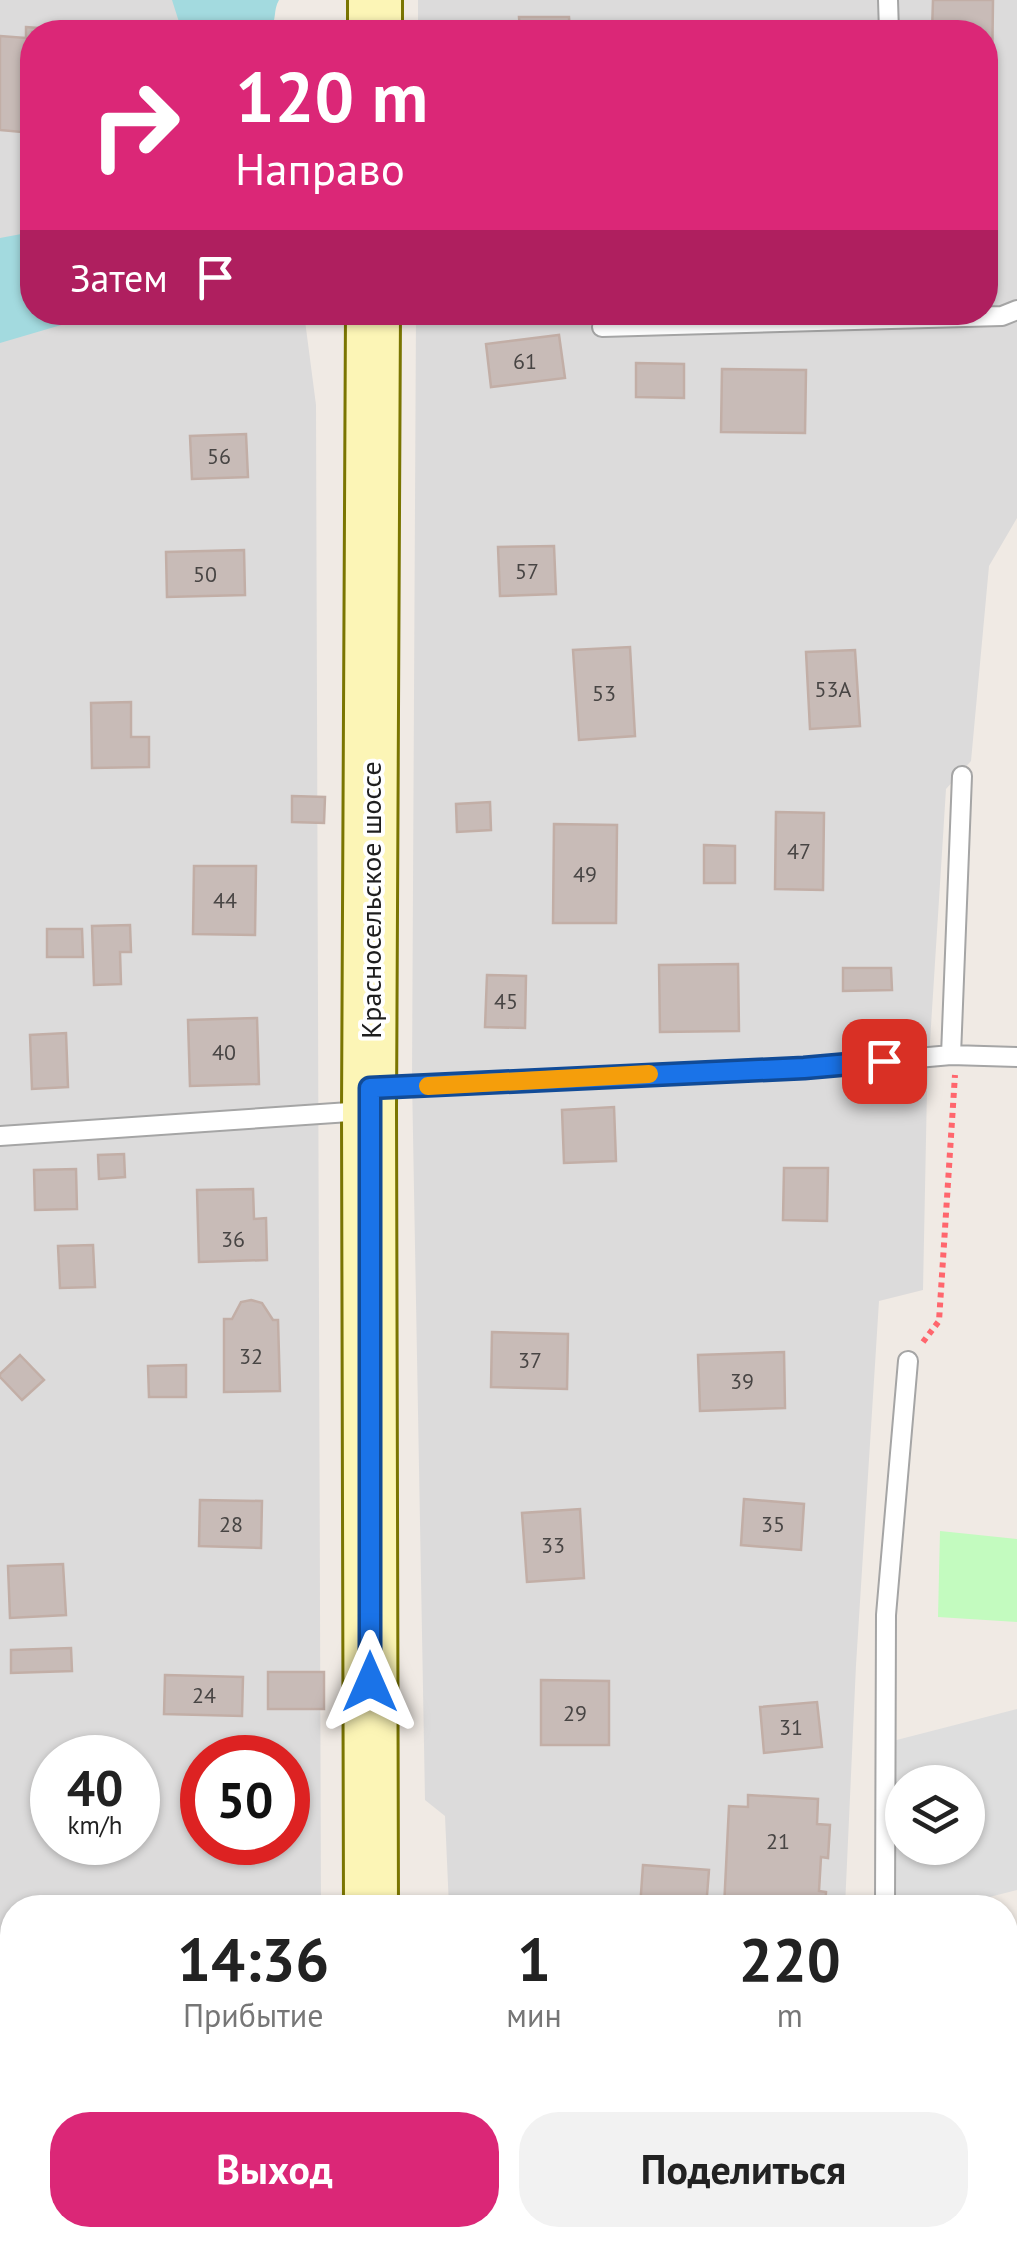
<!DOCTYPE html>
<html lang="ru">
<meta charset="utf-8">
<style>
body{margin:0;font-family:"PT Sans",sans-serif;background:#f2f2f2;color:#222;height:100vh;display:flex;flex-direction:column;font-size:38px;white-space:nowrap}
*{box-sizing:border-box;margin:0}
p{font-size:32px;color:#767676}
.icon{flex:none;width:55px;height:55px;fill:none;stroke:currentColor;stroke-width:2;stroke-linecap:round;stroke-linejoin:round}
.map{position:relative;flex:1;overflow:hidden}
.drawer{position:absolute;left:0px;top:1895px;width:1018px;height:352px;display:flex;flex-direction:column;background:#fff;border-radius:40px 40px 0 0;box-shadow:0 2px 8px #0004}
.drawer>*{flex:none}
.hud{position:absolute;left:20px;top:20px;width:978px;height:305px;border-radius:40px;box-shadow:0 2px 8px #0004;background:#db2777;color:#fff;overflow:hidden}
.tools{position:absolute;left:885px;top:1765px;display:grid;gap:20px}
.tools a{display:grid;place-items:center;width:100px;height:100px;border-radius:50%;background:#fff;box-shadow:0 2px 8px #0004;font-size:50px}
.speed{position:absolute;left:30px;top:1735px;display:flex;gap:20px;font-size:50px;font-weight:700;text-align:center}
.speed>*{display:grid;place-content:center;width:130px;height:130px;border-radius:50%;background:#fff;box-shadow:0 2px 8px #0004;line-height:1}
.speed small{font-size:25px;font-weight:400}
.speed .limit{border:15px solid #d22;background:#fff;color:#111}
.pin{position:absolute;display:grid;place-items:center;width:85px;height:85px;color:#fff;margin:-42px;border-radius:20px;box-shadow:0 5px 15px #0006}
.me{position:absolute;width:110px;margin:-55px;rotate:0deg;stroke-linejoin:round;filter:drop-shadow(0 0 8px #0008)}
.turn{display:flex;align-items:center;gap:35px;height:210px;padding:0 50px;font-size:45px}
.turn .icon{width:130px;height:130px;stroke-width:2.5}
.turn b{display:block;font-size:70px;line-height:85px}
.then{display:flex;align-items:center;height:95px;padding:0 50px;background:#0003;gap:20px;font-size:38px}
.eta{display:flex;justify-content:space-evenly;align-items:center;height:170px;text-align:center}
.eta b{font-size:60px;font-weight:700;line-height:70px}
.cta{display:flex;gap:20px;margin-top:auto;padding:20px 50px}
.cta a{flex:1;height:115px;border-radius:40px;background:#db2777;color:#fff;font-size:40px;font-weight:700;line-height:115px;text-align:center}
.cta a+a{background:#f2f2f2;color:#222}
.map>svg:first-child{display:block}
.residential{fill:#dcdbdb;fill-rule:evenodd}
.forest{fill:#b1d097}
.park{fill:#c3fbbf}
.parking{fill:#dedede;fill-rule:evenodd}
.water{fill:#a3dadf}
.building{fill:#c8bbb7;stroke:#c2aea6;stroke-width:2.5}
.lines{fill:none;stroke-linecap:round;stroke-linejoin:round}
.service-casing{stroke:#a5a5a5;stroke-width:22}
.minor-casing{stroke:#a5a5a5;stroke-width:42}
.secondary-casing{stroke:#7a7501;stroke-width:58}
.path{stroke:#ff666d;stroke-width:6;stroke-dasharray:5 5;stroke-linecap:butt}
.service{stroke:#fff;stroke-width:18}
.minor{stroke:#fff;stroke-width:38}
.secondary{stroke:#fcf5b6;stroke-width:52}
.tram{stroke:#6c6c6c;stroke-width:2.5}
.route-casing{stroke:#114b97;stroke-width:25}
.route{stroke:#1a73e8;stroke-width:18}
.slow{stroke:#f59e0b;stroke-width:18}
.labels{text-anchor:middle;stroke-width:8;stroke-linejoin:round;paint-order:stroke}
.number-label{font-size:22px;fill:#484544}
.street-label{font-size:28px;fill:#1e1e1e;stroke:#fff}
</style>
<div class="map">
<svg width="1017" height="2247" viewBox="0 0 1017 2247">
<rect width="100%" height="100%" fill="#f0eae4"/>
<!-- residential -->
<path class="residential" d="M0,0H273L272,32H32V312L304,313L316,405L321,1907L12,1908V1968L0,1966ZM52,1758H138V1842H52ZM202,1758H288V1842H202Z
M418,0H1017V518L989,566L971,761L946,789L927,1089L923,1290L879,1301L856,1665L845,1907H449L445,1816L425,1800L412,1079L416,313L985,312V32H418Z
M0,2221H12V2235H314V2247H0Z"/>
<!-- forest -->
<path class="forest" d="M1017,2069V2247H833L818,2235H1005V2072Z"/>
<!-- park -->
<path class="park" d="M940,1531L1017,1539V1622L938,1617Z"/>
<!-- parking -->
<path class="parking" d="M1017,1709V1890L950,1907L885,1908V1743ZM902,1782H968V1848H902Z"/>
<!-- water -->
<path class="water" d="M172,0H279C273,10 277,19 270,32H193L179,22Z
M32,232V312L102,313L0,343V238Z"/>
<!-- building -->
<path class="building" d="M933,0H993L992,77H985V32H932Z
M519,17H569L570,32H520Z
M26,27L63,30V32H32V133L0,130V36L26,38Z
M559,335L565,378L491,387L486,344Z
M636,363L684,364V398L636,397Z
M722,369L806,370L805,433L721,432Z
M246,434L248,477L192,479L190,436Z
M554,546L556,594L500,596L498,547Z
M244,550L245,595L167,597L166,552Z
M630,647L635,736L579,740L573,650Z
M855,650L860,726L810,729L806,652Z
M131,702V737H149V767L92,768L91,703Z
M292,796L325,797L324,823L292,822Z
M490,802L491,830L457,832L456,804Z
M776,812L824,813L823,890L775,889Z
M554,824L617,825L616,923H553Z
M704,845L735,846V883H704Z
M194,866H256L255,935L193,934Z
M130,925L131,952H120L121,984L94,985L92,926Z
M47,929H82L83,957H47Z
M738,964L739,1031L660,1032L659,965Z
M843,968H891L892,990L843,991Z
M487,975L526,976L525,1028L485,1027Z
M257,1018L259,1084L190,1086L188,1020Z
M66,1033L68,1087L32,1089L30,1035Z
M614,1107L616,1161L564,1163L562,1110Z
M124,1154L125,1177L99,1179L98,1155Z
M784,1168H828L827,1221L783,1220Z
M76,1169L77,1209L35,1210L34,1170Z
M253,1189L254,1219L266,1218L267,1260L199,1262L197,1190Z
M93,1245L95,1287L60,1288L58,1246Z
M251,1300L262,1303L273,1320H278L280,1391L224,1392V1319H232L241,1302Z
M492,1332L568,1334L567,1389L491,1387Z
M784,1352L785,1408L700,1411L698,1355Z
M20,1355L44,1380L22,1400L0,1377V1374Z
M186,1365V1397H149L148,1366Z
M744,1499L804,1504L801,1550L741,1545Z
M200,1500L262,1501L261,1548L199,1546Z
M580,1509L584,1578L527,1582L522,1513Z
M63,1564L66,1615L10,1618L8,1566Z
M71,1648L72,1671L11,1673V1650Z
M268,1672H324V1709H268Z
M165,1675L243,1677L242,1716L164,1714Z
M541,1680L609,1681V1745H541Z
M817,1702L822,1747L764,1753L760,1707Z
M748,1795L818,1799L817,1824L830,1825L828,1858L821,1857L819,1891L826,1892L825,1908H724L729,1806L748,1807Z
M194,1797H202V1833H194Z
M643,1865L709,1870L706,1908H640Z"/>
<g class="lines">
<defs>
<path id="service" d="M888,0L889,32
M602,327L1002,316L1017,310
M951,1055L962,776
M375,1088L805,1068L951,1055L1017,1057
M0,1136L364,1111
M885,1908L886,1615L908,1361
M1005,2010L1017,2007
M0,2196H12
M31,2247V2235"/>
<path id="minor" d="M0,1979L12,1980"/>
<path id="secondary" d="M375,32V0
M371,1908L369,1110L373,312
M369,2235V2247"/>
</defs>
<!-- service casing -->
<use href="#service" class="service-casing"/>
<!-- minor casing -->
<use href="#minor" class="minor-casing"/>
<!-- secondary casing -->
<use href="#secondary" class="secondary-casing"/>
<!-- path -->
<path class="path" d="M923,1342L939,1321L955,1075"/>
<!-- service -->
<use href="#service" class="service"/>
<!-- minor -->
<use href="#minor" class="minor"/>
<!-- secondary -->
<use href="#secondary" class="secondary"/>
<!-- tram -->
<path class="tram" d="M0,2016L12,2017
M0,2035L12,2037
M732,2235L749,2247
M765,2235L781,2247"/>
</g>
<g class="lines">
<defs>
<path id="route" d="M370,1682V1088L804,1068L884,1061"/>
</defs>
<!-- route casing -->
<use href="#route" class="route-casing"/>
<!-- route -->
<use href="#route" class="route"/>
<!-- slow -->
<path class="slow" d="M428,1086L649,1074"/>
</g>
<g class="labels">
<!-- number labels -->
<g class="number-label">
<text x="525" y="369">61</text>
<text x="219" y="464">56</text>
<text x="527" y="579">57</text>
<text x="205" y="582">50</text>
<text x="833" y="697">53А</text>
<text x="604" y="701">53</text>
<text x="799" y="859">47</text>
<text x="585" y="882">49</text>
<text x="225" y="908">44</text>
<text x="506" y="1009">45</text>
<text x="224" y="1060">40</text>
<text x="233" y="1247">36</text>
<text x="251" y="1364">32</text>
<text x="530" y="1368">37</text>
<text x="742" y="1389">39</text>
<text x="231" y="1532">28</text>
<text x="773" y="1532">35</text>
<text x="553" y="1553">33</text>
<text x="204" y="1703">24</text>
<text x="575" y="1721">29</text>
<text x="791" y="1735">31</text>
<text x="778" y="1849">21</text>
</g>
<!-- street labels -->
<g class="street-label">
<text transform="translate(371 900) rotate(-90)" y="10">Красносельское шоссе</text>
</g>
</g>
</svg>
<div class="tools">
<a><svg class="icon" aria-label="layers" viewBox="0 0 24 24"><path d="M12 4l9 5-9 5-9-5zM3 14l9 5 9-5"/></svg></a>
</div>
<div class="speed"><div>40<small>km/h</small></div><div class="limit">50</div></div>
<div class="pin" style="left:884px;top:1061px;background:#d93025"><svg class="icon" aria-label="arrive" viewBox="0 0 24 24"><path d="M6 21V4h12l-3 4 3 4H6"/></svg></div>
<svg class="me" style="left:370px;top:1682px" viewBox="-20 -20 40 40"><path d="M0-17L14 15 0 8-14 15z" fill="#1a73e8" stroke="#fff" stroke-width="4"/></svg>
<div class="hud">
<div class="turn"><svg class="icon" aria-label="right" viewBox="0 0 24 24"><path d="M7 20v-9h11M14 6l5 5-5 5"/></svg><div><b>120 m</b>Направо</div></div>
<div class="then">Затем<svg class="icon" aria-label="arrive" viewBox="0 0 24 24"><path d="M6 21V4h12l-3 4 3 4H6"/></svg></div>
</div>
<section class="drawer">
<div class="eta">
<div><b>14:36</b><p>Прибытие</p></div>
<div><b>1</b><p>мин</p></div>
<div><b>220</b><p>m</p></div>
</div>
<div class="cta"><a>Выход</a><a>Поделиться</a></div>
</section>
</div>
